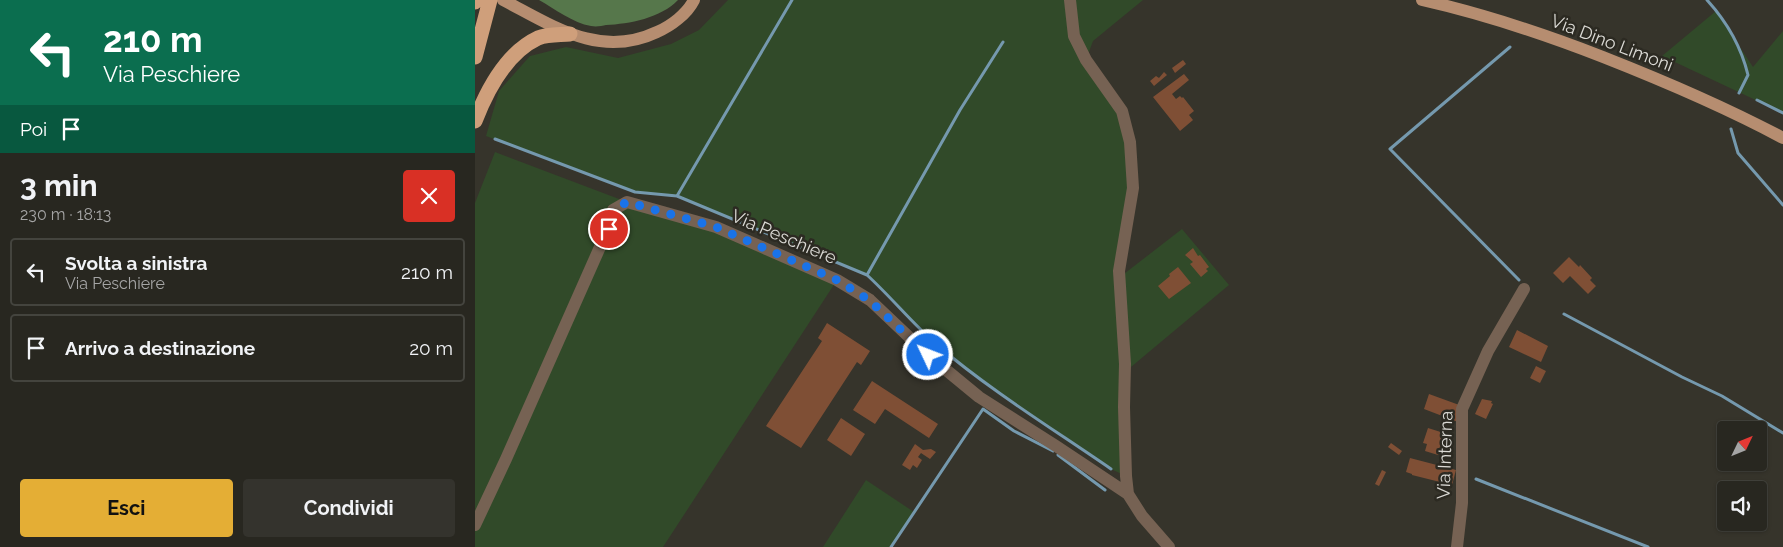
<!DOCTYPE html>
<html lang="it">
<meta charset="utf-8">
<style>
body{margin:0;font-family:Raleway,sans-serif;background:#34332d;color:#f1f3f6;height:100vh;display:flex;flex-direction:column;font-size:19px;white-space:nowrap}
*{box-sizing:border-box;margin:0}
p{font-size:16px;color:#a5a5a5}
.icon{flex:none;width:28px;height:28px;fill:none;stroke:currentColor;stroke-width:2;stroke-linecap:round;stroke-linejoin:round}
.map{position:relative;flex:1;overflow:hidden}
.side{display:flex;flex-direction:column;background:#282720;width:475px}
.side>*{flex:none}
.guide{background:#0b6e4f;color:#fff;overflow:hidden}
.needle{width:32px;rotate:47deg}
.fabs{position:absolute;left:1242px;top:421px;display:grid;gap:10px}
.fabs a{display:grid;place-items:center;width:50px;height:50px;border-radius:5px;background:#282720;box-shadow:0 1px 4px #0004,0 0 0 1px #44443e;font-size:25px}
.pin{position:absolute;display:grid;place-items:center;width:42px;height:42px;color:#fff;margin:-21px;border:2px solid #fff;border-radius:50%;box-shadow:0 1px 5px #0007}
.me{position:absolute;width:55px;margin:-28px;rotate:313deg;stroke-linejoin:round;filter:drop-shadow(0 0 4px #0008)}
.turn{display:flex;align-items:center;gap:18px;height:105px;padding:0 20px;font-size:22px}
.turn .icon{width:65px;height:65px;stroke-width:2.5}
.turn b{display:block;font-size:35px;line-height:42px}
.then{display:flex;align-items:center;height:48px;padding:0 20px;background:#0003;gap:10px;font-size:19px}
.round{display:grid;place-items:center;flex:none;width:52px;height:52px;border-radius:5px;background:#34332d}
.headline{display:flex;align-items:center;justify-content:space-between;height:85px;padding:0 20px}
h1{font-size:30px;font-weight:700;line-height:38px}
.primary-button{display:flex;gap:10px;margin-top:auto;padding:10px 20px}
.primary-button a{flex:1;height:58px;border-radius:5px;background:#e4ae35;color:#111;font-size:20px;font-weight:700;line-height:58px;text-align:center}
.primary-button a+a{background:#34332d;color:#f1f3f6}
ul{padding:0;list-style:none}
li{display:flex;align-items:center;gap:15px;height:68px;margin:0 10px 8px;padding:0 10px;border:2px solid #44443e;border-radius:5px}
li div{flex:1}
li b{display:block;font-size:19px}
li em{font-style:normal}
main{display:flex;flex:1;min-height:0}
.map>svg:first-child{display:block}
.green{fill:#314a29}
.forest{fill:#56774b}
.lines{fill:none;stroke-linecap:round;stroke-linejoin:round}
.stream{stroke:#7599ae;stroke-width:3}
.building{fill:#7f4f35}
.minor{stroke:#766253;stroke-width:12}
.major{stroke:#b68d70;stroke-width:12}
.highway{stroke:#cf9f7b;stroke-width:15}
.route{stroke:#1a73e8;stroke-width:9;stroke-dasharray:0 16.2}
.labels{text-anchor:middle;stroke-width:5;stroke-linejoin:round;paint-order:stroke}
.street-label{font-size:18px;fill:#dbdad5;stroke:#2c2a22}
</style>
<main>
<section class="side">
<div class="guide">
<div class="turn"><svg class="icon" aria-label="left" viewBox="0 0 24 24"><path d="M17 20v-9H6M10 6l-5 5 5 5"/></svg><div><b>210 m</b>Via Peschiere</div></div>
<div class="then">Poi<svg class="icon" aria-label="arrive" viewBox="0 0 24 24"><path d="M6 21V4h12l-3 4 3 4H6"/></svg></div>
</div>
<div class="headline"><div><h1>3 min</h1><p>230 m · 18:13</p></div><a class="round" style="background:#d93025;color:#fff"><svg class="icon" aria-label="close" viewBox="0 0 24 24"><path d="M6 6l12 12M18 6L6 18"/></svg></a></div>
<ul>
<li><svg class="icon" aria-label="left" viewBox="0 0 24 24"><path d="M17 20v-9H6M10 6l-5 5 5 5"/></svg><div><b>Svolta a sinistra</b><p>Via Peschiere</p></div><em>210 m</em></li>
<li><svg class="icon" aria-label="arrive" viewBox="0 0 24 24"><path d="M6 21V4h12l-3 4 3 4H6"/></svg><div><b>Arrivo a destinazione</b></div><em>20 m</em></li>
</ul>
<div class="primary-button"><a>Esci</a><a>Condividi</a></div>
</section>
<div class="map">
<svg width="1308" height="547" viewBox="0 0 1308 547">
<rect width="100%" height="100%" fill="#36342b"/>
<!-- green -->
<path class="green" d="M253,0H668L618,41L611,60L647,111L658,188L645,277L707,229L754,285L650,372L651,476L636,469C578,429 516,391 462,345C437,323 416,297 392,275L202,196L160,192L11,136L24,91L55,56L91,47L143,58L196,44L224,30Z
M1241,11L1278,67L1308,31V113L1187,56Z
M20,152L152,202L241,227L362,280L188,547H0V203Z
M391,480L439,512L416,547H348Z"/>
<!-- forest -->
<path class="forest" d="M64,0H203C186,18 154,24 131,25C127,26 121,27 116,26C98,23 80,9 64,0Z"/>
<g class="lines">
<!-- stream -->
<path class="stream" d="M1232,0C1252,22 1266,46 1273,75L1264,93
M1035,47L915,149L1044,280
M1282,100L1308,113
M1256,129L1263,153L1308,205
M20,139L160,192L202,196L392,275C416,297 437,323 462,345C516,391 578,429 636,469
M202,196L317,0
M392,275L485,110L528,42
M1089,314L1207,377L1247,396L1308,433
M583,455L630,490
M1001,479L1173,547
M416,547L508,409L539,431L578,451"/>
</g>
<!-- building -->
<path class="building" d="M708,60L711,64L700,73L697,68Z
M689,72L692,75L679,86L675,81L681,76L684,78Z
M709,74L714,80L697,94L701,99L705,96L707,98L708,97L719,111L714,115L718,120L705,131L678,97Z
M718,248L723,256L725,255L734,267L731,269L733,271L726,277L715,264L718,262L710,255Z
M1094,257L1104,267L1105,265L1117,278L1115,280L1121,286L1113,294L1095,276L1088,283L1078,273Z
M703,267L716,283L694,299L683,286L695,276L694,274Z
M352,323L395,351L386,365L382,362L326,448L291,426L347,341L343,338Z
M1042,330L1073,346L1066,362L1034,347Z
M1061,366L1071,371L1065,383L1055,378Z
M397,381L463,424L454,438L410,409L400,424L378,410Z
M954,394L987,406L983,422L949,409Z
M1007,399L1017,401L1016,403L1018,404L1011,419L1000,414Z
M366,418L390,434L376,456L352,440Z
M953,428L972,434L967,450L965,449L963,455L950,451L952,444L948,443Z
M916,443L927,451L924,455L913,447Z
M440,444L448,450L456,449L461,452L455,459L446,453L443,457L447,460L442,468L438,465L435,470L427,465Z
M935,458L981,470L977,485L937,475V474L931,472Z
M907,470L911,472L904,486L900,484Z"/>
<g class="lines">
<!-- minor -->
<path class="minor" d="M595,0L599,36L611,60L647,111L655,142L658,188L644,271L650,364L649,407L651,476L653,494L667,516L694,547
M0,525L31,459L133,229L138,210L152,202L241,227L362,280L395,300L453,355L504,397L581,446L653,494
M982,547L987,503V409L1013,351L1049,289"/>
<!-- major -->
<path class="major" d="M28,0C78,26 125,59 182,32C196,26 212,14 219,0
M947,0C1009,14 1069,34 1128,57C1189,81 1250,107 1308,138"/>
<!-- highway -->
<path class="highway" d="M0,2V0
M0,57L15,0
M0,121C12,90 31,53 63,38C73,34 84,35 95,34"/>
</g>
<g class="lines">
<!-- route -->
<path class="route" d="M134,229L138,210L152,202L241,227L362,280L394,300L453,355"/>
</g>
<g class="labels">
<!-- street labels -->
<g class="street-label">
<text transform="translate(1137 43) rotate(21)" y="6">Via Dino Limoni</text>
<text transform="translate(309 237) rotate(23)" y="6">Via Peschiere</text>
<text transform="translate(970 455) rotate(-88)" y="6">Via Interna</text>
</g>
</g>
</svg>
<div class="fabs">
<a><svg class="needle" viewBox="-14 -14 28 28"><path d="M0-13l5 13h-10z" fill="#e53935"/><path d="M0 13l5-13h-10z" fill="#a5a5a5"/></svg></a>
<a><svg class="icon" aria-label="sound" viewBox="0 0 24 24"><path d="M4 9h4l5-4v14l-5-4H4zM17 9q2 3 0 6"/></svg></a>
</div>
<div class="pin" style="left:134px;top:229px;background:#d93025"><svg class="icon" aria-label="arrive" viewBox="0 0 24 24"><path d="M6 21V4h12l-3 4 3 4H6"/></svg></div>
<svg class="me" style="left:453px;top:355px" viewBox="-20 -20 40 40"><circle r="17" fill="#1a73e8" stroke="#fff" stroke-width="3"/><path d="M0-11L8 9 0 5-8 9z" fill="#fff"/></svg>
</div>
</main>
